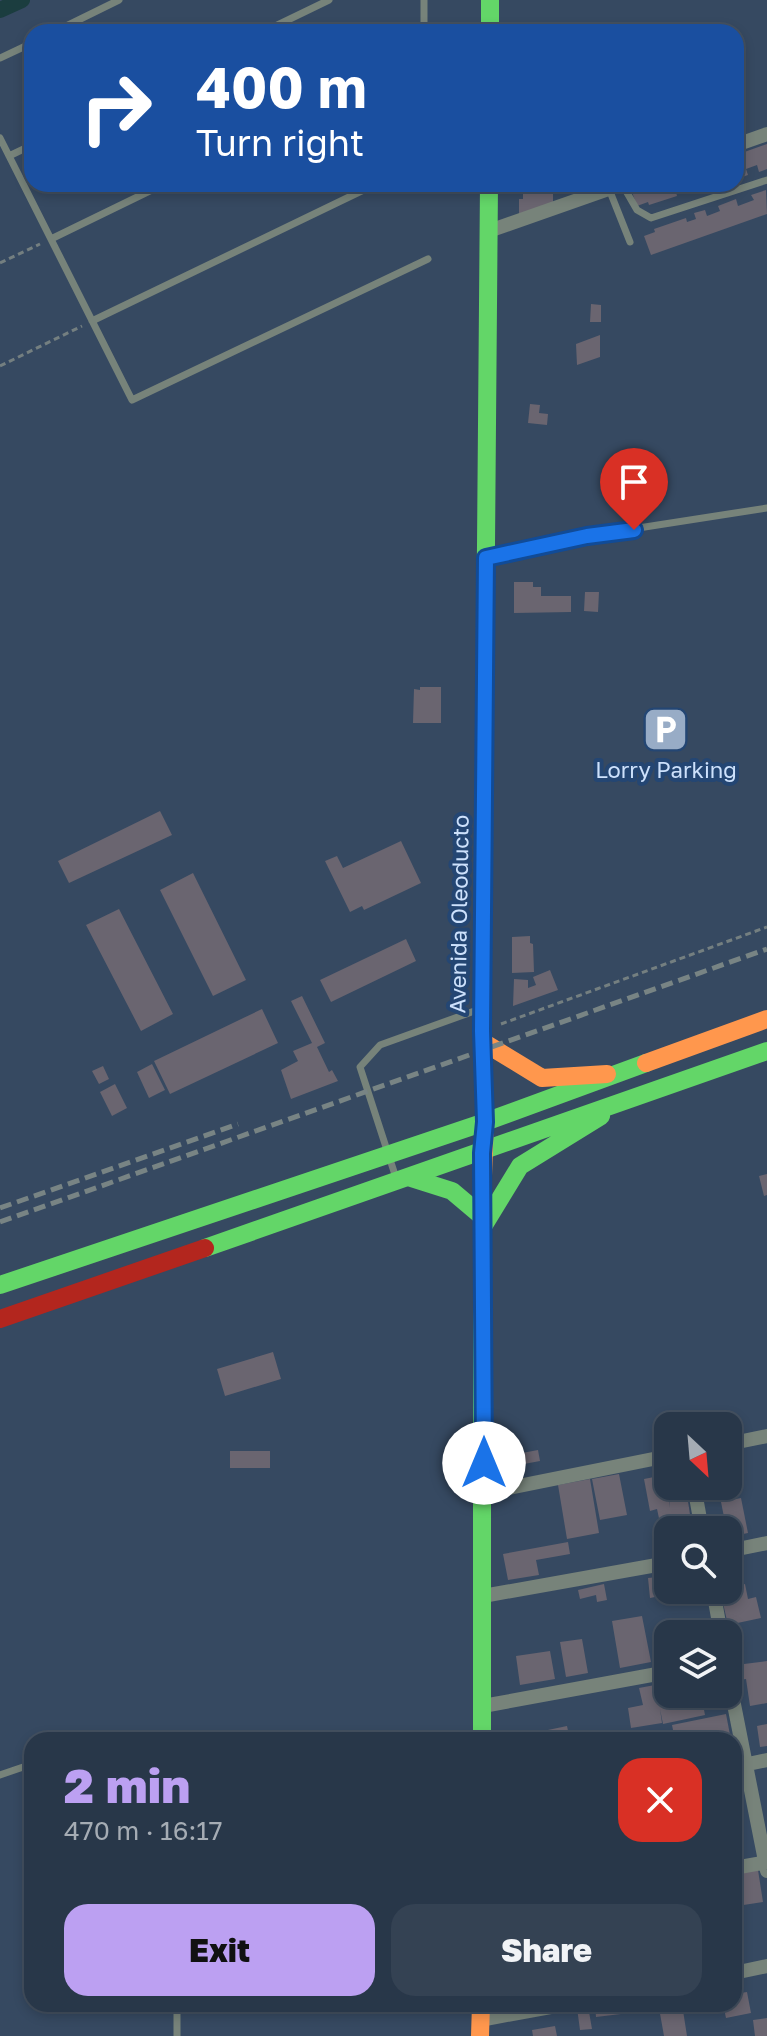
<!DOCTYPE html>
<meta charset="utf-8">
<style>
body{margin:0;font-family:"Golos Text",sans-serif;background:#344253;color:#f1f3f6;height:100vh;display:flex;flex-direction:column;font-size:30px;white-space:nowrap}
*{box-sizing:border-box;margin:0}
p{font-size:26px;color:#a5acb4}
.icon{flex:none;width:44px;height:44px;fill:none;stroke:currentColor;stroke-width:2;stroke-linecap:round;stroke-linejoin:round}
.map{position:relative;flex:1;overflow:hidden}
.side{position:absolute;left:24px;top:1732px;width:718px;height:280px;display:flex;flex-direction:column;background:#283749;border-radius:24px;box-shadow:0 4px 12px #0003,0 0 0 2px #445161}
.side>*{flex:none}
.banner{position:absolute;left:24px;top:24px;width:720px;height:168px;border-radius:24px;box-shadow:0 4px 12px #0003,0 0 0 2px #445161;background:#1a4fa0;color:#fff;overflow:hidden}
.needle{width:52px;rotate:154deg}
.buttons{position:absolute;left:654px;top:1412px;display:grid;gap:16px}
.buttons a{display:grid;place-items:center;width:88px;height:88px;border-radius:16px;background:#283749;box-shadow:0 4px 12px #0003,0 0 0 2px #445161;font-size:40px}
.pin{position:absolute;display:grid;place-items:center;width:68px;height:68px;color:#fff;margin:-82px -34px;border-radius:50% 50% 50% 0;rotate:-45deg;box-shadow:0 0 8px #0007}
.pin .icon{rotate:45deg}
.me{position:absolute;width:88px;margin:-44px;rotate:0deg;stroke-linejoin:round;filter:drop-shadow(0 0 6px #0008)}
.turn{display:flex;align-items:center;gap:28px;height:168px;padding:0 40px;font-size:36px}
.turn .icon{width:104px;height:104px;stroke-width:2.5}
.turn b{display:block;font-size:56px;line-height:68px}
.round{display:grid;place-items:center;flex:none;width:84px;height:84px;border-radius:24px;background:#344253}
.overview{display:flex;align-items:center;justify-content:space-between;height:136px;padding:0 40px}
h1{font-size:48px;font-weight:800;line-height:60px;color:#bca0f2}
.primary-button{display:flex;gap:16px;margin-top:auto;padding:16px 40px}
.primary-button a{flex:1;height:92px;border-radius:24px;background:#bca0f2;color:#111;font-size:32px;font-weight:800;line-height:92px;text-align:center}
.primary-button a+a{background:#344253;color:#f1f3f6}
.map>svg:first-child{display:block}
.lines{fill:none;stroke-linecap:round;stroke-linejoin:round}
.canal{stroke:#1b3d3f;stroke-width:16}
.building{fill:#6a6570}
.path{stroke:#747f80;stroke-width:3;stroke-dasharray:6 4;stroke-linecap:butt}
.lane{stroke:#77837a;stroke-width:7}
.street{stroke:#77837a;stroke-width:14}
.fast{stroke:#63d668;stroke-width:18}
.slow{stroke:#ff974d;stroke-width:18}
.jam{stroke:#b3261e;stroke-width:18}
.rail{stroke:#788484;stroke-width:5;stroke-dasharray:12 6;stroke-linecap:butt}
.route-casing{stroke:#114b97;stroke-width:20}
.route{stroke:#1a73e8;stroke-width:14}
.labels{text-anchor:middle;stroke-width:8;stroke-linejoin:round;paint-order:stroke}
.poi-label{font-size:22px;fill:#cde1fc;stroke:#244673}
.street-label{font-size:22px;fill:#cde1fc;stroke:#244673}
</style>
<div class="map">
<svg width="767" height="2036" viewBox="0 0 767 2036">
<rect width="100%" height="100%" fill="#364961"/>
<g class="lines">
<!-- canal -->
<path class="canal" d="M0,10L22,0"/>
</g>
<!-- building -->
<path class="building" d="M767,144V169L759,172L757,165L746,169L748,175L736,179V155Z
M523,184H553V203L519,216V199H523Z
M654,184H718L698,192L696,185L676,192L677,196L649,205L648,202L637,206L632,192Z
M766,190L767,214L651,255L644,236L655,232L654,229L686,218L687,222L696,219L694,213L705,210L707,216L720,211L718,206L736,199L738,206L754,200L751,195Z
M591,304L601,305V322H590Z
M600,335V357L577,365L576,344Z
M530,404L540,405L539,413L548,414L547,425L528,423Z
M514,582H533V587H541V596H571V612L514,613Z
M585,592H599L598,612L584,611Z
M420,687H441V723H413L414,689L420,690Z
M160,811L172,835L69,883L58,861Z
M401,841L421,883L364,910L362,906L350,912L325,861L337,856L343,868Z
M193,873L246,980L213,996L160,890Z
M119,909L173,1014L141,1031L86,925Z
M530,936V943L533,944L534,972L512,973V937Z
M406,939L416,961L331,1002L320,980Z
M550,970L558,990L513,1006L514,979L528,980V988L536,985L533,977Z
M302,996L325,1043L317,1047L329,1072L332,1070L338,1081L291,1099L281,1070L298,1061L293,1051L312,1043L291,1001Z
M262,1009L278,1043L170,1094L154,1061Z
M152,1064L165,1090L149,1098L137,1072Z
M103,1066L109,1079L99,1084L92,1071Z
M115,1084L127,1108L112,1116L100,1092Z
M767,1174V1195L764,1196L759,1176Z
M273,1352L281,1379L225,1396L217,1369Z
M538,1450L540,1461L524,1464L522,1453Z
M230,1451H270V1468H230Z
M732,1453L736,1476L728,1477V1454Z
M619,1474L627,1515L600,1520L592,1479Z
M664,1475L670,1508L668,1491L686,1488L691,1521L676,1524V1520L660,1523L657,1509L650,1511L644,1479Z
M590,1479L599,1533L567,1539L558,1485Z
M702,1486H730L732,1498L705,1502Z
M741,1498L748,1533L728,1537L721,1502Z
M568,1542L570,1554L536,1560L539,1575L508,1580L503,1554Z
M658,1577L660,1596L650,1598L648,1578Z
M604,1584L607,1600L597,1602L596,1595L580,1599L578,1590Z
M745,1584L748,1599L756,1597L761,1618L728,1625L720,1590H728V1588Z
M642,1616L651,1662L620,1668L612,1621Z
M701,1627V1634H668V1656L662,1657L659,1633Z
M582,1639L588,1673L566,1677L560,1642Z
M550,1651L555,1679L520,1685L516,1656Z
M767,1661V1703L750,1706L746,1679L739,1680L736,1665Z
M655,1685L658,1703L690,1696V1694H701L705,1715L663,1724L660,1709L662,1723L631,1728L628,1708L643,1705L639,1688Z
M726,1714L731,1740H675L672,1725Z
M767,1724V1746L760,1747L757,1726Z
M567,1726L570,1740H544L543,1731Z
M631,1731L632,1740H606L605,1736Z
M602,1734L603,1740H579L578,1739Z
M734,1768L744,1810L734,1812Z
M758,1870L763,1902L737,1906L734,1874Z
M747,1992L751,2013L726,2018L723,2004H734V1994Z
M619,2004L621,2014L596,2017L595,2005Z
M682,2004L687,2036H664L659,2008Z
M588,2006L592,2029L580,2030L577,2008Z
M767,2018V2036H755L753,2020Z
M555,2026L557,2036H533L532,2030Z"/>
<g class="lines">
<!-- path -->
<path class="path" d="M0,263L40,244
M0,366L82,326
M501,1024L767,927"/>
<!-- lane -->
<path class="lane" d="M424,0V32
M54,32L119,0
M263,32L329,0
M0,58L32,43
M0,138L132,400L428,259
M9,156L32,145
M622,184L637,210L651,218L767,180
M609,189L630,242
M51,239L164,184
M92,321L376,184
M490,557L587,536L767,508
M397,1181L360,1067L380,1045L480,1009
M0,1775L32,1764
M177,2036V2004"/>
<!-- street -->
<path class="street" d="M736,145L767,134
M489,231L623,184
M728,1444L767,1436
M694,1486L702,1530
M484,1493L668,1456
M728,1551L767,1543
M713,1590L721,1634
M483,1596L668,1563
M728,1674L767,1871
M483,1706L668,1672
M734,1767L767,1760
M734,1868L767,1862
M734,1973L767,1966
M480,2020L567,2004"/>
<!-- fast -->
<path class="fast" d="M490,0V32
M483,906L489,184
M411,1178L452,1191L484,1218
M482,1202V1740
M484,1225L520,1166L601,1116
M205,1248L767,1051
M0,1285L485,1122L646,1063"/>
<!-- slow -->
<path class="slow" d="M483,1042L542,1078L607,1074
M646,1063L767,1019
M482,1202L485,1122L482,1031L483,906
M480,2036L481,2004"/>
<!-- jam -->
<path class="jam" d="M0,1319L205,1248"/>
<!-- rail -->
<path class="rail" d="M0,1208L238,1124
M0,1222L767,949"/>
</g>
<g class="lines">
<defs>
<path id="route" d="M484,1463L482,1153L485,1122L482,1031L486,558L587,536L634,530"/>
</defs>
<!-- route casing -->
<use href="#route" class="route-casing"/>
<!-- route -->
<use href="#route" class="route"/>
</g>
<!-- icons -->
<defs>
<symbol id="parking-square" viewBox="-11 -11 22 22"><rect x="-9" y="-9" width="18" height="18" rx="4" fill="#98acc6" stroke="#244673"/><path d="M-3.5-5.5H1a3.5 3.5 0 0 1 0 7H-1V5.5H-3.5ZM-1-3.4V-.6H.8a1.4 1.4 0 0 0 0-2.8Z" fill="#fff"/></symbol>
</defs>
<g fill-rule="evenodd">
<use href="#parking-square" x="640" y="704" width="51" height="51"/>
</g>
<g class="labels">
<!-- poi labels -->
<g class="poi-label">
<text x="666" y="778">Lorry Parking</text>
</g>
<!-- street labels -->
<g class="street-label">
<text transform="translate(459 914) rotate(-89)" y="8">Avenida Oleoducto</text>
</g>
</g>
</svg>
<div class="buttons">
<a><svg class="needle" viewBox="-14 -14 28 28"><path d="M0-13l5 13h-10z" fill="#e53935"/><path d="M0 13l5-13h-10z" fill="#a5acb4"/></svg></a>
<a><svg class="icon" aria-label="search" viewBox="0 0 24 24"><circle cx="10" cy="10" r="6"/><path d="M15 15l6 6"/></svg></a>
<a><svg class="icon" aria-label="layers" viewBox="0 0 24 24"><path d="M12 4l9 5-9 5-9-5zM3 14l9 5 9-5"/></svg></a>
</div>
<div class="pin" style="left:634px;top:530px;background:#d93025"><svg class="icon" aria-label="arrive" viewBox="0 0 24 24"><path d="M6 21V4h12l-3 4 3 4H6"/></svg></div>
<svg class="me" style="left:484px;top:1463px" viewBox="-20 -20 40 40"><circle r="19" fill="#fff"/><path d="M0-13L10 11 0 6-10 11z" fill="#1a73e8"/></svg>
<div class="banner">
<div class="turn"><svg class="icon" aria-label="right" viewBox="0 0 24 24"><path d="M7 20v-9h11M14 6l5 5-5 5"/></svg><div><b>400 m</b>Turn right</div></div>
</div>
<section class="side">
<div class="overview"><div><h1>2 min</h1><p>470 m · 16:17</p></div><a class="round" style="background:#d93025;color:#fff"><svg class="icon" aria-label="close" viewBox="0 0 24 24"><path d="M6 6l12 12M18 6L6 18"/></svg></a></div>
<div class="primary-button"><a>Exit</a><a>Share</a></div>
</section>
</div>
